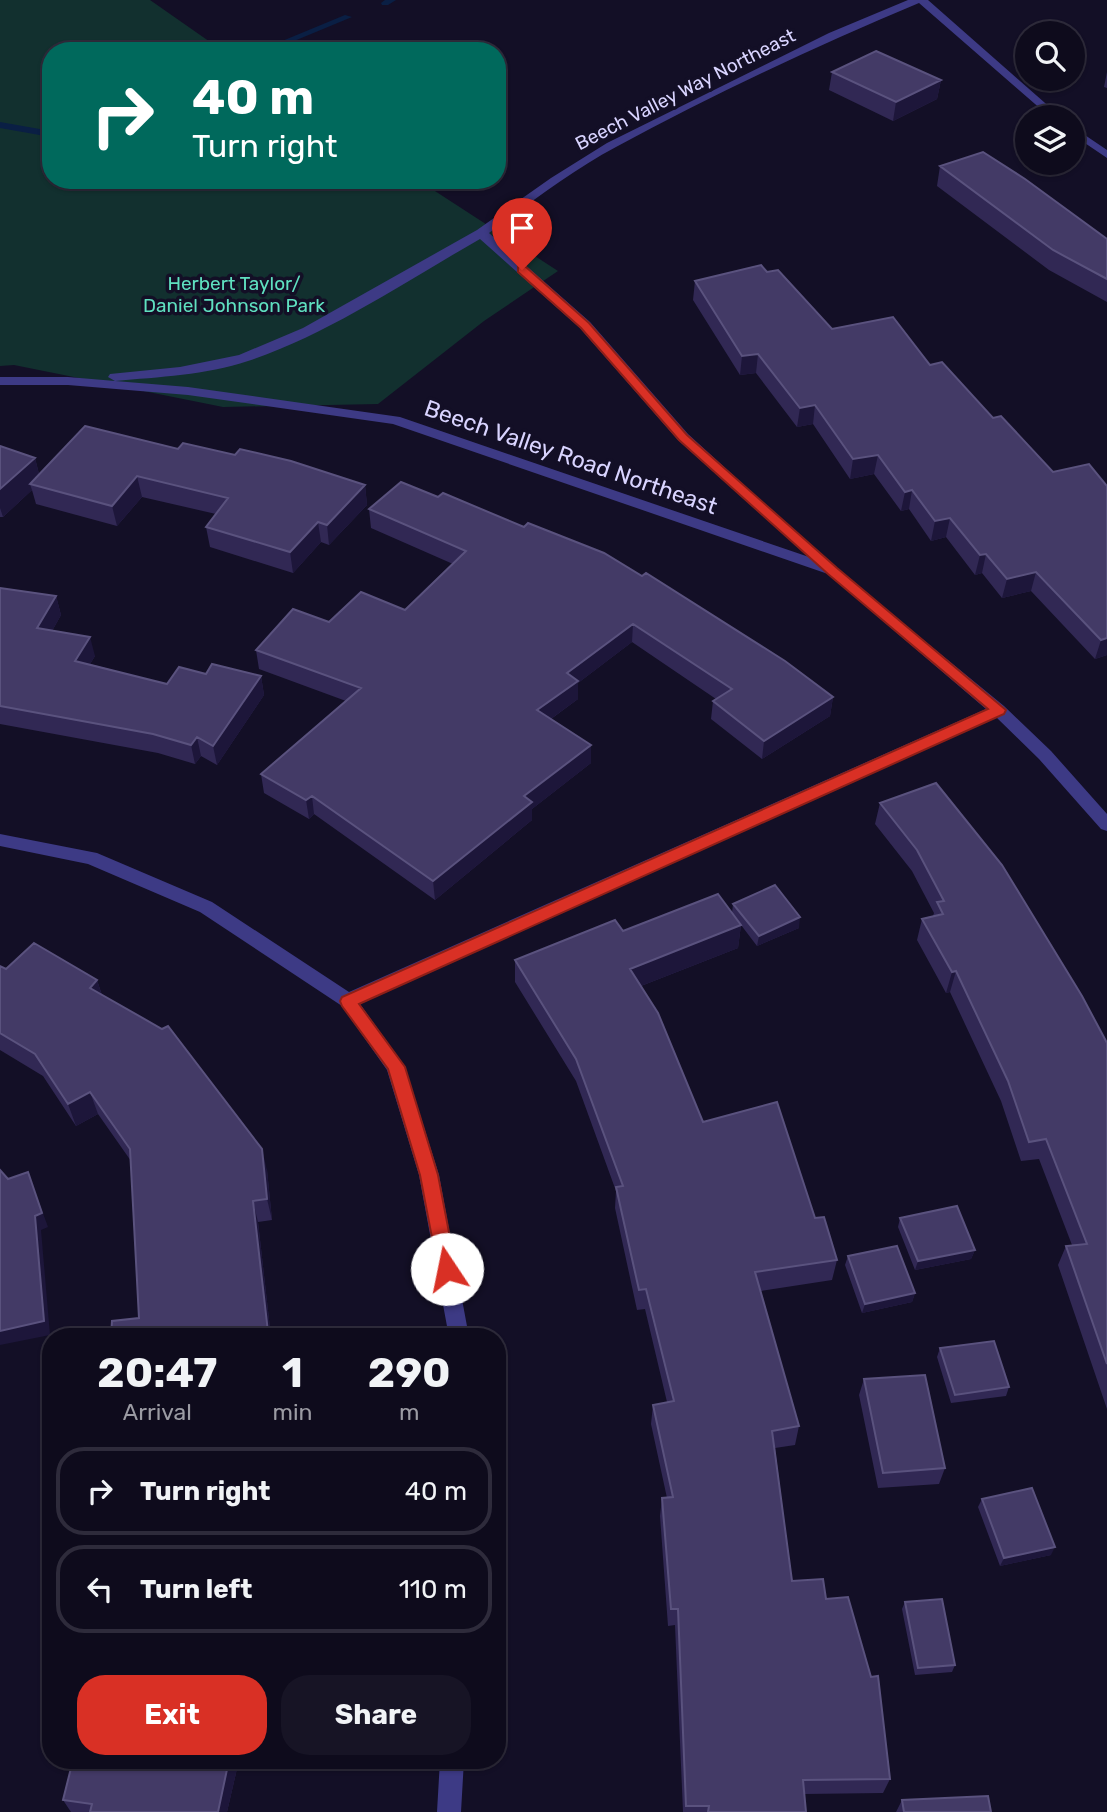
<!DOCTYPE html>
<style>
body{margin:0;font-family:Rubik,sans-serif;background:#171425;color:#f1f3f6;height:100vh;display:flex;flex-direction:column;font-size:26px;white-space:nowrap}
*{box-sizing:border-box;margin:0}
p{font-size:23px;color:#9b9ba3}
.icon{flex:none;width:38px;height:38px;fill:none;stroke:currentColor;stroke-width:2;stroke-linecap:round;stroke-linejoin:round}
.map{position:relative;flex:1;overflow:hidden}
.panel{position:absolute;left:42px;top:1328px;width:464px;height:441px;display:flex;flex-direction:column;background:#0e0b1c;border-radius:28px;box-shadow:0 2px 5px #0004,0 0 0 2px #2e2b3b}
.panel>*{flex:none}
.guide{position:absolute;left:42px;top:42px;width:464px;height:147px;border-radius:28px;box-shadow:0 2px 5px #0004,0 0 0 2px #2e2b3b;background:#00695c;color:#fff;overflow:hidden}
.tools{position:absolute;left:1015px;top:21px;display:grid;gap:14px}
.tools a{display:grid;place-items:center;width:70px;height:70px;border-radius:50%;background:#0e0b1c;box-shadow:0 2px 5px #0004,0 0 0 2px #2e2b3b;font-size:35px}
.pin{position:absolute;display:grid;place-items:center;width:60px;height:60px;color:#fff;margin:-72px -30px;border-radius:50% 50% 50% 0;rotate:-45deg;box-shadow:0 0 7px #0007}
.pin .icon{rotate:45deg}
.me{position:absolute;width:77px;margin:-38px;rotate:349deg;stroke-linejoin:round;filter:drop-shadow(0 0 5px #0008)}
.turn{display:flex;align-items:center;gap:24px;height:147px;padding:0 35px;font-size:32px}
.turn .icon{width:91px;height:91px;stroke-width:2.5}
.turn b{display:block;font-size:49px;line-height:60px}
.eta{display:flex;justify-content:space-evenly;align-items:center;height:119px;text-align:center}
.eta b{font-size:42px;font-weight:700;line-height:49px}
.cta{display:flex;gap:14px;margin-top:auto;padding:14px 35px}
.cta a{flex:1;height:80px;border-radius:28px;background:#d93025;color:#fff;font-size:28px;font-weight:700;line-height:80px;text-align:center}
.cta a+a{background:#171425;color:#f1f3f6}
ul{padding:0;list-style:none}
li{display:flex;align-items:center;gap:21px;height:88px;margin:0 14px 10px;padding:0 21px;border:4px solid #2e2b3b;border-radius:28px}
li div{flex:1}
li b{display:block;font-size:26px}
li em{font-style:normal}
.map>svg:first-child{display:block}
.green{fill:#12302f}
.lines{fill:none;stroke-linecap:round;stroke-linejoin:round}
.stream{fill:#0a1f44;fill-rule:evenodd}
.minor{fill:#3d3a85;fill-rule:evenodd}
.wall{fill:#312854}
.shaded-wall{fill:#1d163a}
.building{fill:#433a66;stroke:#5a527e;stroke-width:2}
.route{fill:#d93025;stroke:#8d1f18;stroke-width:2}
.labels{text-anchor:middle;stroke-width:7;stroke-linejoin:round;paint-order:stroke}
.far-street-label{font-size:19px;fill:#d9d4ff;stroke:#130f26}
.far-park-label{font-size:19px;fill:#5fe0c0;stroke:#130f26}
.street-label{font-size:23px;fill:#d9d4ff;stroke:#130f26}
</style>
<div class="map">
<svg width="1107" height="1812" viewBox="0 0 1107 1812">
<rect width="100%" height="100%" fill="#130f26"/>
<!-- green -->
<path class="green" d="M0,0H150L223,51H51V180H418L558,271L484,321L378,404L223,407L14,365L0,366Z"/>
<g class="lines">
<!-- stream -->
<path class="stream" d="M385,0H396L388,5H382L381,3Z
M345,15L352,17L270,51H258Z
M0,122L51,131V137L0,128Z"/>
<!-- minor -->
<path class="minor" d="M908,0H928L1061,117H1050L919,3C816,46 714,94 616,147C571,171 530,203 489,233L590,322L688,434L833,566L1004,706L1051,751L1107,814V831L1101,829L1039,759L996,717L360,1004L405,1067L439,1175L469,1337H449L419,1175L387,1070L342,1006L200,912L88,864L0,846V834L97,853L212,902L349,992L986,709L828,574L393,424L188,395L68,385H0V377H68L115,381L108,377L110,374L180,367L239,355L303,328L477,230L551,178L607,143L829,33ZM480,239L580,328L678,440L809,557L400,417L188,387L115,381C159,377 206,375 248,361C329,334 406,281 480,239Z
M1073,127L1107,150V158L1073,135Z
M440,1760H464L461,1812H437Z"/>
</g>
<!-- wall -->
<path class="wall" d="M832,72L941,80L937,99L893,121L829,90Z
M1107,72V88L1104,87Z
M940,166L1107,239V302L1049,270L937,186Z
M767,272L832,329L930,365L993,418L1053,472L1107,655L1095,659L1031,591L1002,598L982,573L975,575L946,537L931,541L909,509L901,511L874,474L850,479L813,424L797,427L756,373L740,375L693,300L695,281Z
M0,446L35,458L39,474L178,449L365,485L367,505L329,545L321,542L293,573L210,547L206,527L216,514L142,497L117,526L36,504L32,490L3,517H0Z
M369,509L833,697L830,716L762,759L711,719L713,701L716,699L632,642L578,683V699L551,719L591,745V763L532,809V820L435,900L314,814L309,819L264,793L261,774L346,701L259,669L256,650L329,622L405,610L453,564L371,528Z
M0,588L56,596L61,615L52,631L95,656L90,664L167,684L206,674L261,676L264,695L217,765L201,756L195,764L158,753L0,724Z
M880,803L1107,1043V1409L1058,1265L1066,1246L1072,1245L1039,1159L1021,1161L1001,1101L950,992L946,993L917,940L922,919L933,916L934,913L912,871L875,824Z
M733,904L799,928L757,946L741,925L738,948L641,986L703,1122L815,1218L837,1260L832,1280L761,1291L799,1426L795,1445L775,1448L792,1581L826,1599L890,1779L883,1793L804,1794L806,1812H683L675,1625L668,1626L660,1516L662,1498H667L651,1424L653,1405L667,1402L645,1309L637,1310L615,1208L616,1191L576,1081L515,982V960L623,931L732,913Z
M0,966L6,969L97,980L102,995L267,1170L272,1220L258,1222L271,1337H111L139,1318L131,1161L98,1114L76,1126L43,1076L0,1050Z
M900,1218L975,1250L971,1259L915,1270L898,1227Z
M848,1256L915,1293L912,1302L862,1313L845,1265Z
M940,1348L1009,1387L1006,1396L951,1403L937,1357Z
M864,1379L945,1468L939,1484L878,1488L859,1395Z
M982,1499L1051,1555L1000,1566L978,1507Z
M905,1602L955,1665L952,1672L915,1675L902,1609Z
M239,1760L227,1812H71L63,1800Z
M902,1800L991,1812H896Z"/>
<!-- shaded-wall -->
<path class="shaded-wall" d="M941,80L937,99L893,121L896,102Z
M758,354L756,373L740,375L742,356Z
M815,405L813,424L797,427L800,408Z
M878,455L874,474L850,479L853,459Z
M35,458L41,482L30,484L32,490L3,517L0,508V489Z
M137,476L142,497L117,526L112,506Z
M365,485L367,505L329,545L327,525Z
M912,490L909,509L901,511L905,492Z
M950,518L946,537L931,541L935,521Z
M318,522L321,542L293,573L290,552Z
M986,554L982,573L975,575L980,555Z
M1036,572L1031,591L1002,598L1007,579Z
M56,596L61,615L43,647L37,628Z
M633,624L632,642L578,683V699L537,729V710L567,673Z
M90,637L95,656L80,680L75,661Z
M1107,638V655L1095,659L1101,640Z
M261,676L264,695L217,765L213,746Z
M833,697L830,716L762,759L764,741Z
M197,737L201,756L195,764L191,745Z
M591,745V763L532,809V820L435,900L433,881L524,796Z
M312,796L314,814L309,819L306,800Z
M800,917L799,928L757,946L759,936Z
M741,925L738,948L628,991L630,969Z
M956,971L950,992L946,993L952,972Z
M97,980L104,1002L90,988Z
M90,1092L98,1114L76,1126L68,1104Z
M262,1149L267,1170L272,1220L267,1199Z
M28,1172L48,1227L41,1230L50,1335L0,1345V1331Z
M253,1201L258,1222L271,1337H269L268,1332Z
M975,1250L971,1259L915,1270L918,1261Z
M915,1293L912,1302L862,1313L865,1304Z
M1055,1547L1051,1555L1000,1566L1004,1558Z
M229,1760H239L227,1812H218Z"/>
<!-- building -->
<path class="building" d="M876,51L941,80L896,102L832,72Z
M983,152L1025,179L1107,239V279L1053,250L940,166Z
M761,265L767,272L778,270L832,329L893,317L930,365L942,362L993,418L1001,416L1053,472L1089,464L1107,486V638L1101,640L1036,572L1007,579L986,554L980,555L950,518L935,521L912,490L905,492L878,455L853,459L815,405L800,408L758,354L742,356L695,281Z
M85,426L178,449L183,443L235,455L240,449L291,461L365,485L327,525L318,522L290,552L206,527L228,498L137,476L112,506L30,484Z
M0,446L35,458L0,489Z
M401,482L438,497L443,493L524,527L528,523L604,553L642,576L646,573L785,661L833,697L764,741L713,701L732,689L633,624L567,673L578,681L537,710L591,745L524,796L532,802L433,881L312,796L306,800L261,774L361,688L256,650L293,609L329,622L361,592L405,610L466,551L369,509Z
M0,588L56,596L37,628L90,637L75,661L167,684L179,667L206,674L212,664L261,676L213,746L197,737L191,745L153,734L0,706Z
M936,783L1002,865L1082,996L1107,1043V1364L1066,1246L1087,1244L1046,1139L1029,1142L1008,1081L956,971L952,972L922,919L943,914L937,902L944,901L917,850L880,803Z
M775,885L800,917L759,936L733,904Z
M718,894L741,925L630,969L658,1013L703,1122L777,1102L815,1218L824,1217L837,1260L755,1272L799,1426L772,1431L792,1581L823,1579L826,1599L848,1597L871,1677L878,1676L890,1779L803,1780L806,1812H708L709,1806H686L678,1609H671L662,1498L673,1497L653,1405L674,1401L646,1289L639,1290L616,1187L623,1186L576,1059L515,960L615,920L623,931Z
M34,943L97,980L90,988L162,1029L168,1026L262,1149L267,1199L253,1201L268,1332H259V1337H111L112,1321L139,1318L130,1149L90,1092L68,1104L35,1054L0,1033V966L6,969Z
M0,1170L8,1179L28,1172L42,1213L35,1216L44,1321L0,1331Z
M957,1206L975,1250L918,1261L900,1218Z
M897,1246L915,1293L865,1304L848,1256Z
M994,1341L1009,1387L955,1395L940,1348Z
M925,1375L945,1468L883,1473L864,1379Z
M1032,1488L1055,1547L1004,1558L982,1499Z
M942,1599L955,1665L918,1668L905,1602Z
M73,1760H229L218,1812H90L92,1804L63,1800Z
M988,1796L991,1812H904L902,1800Z"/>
<!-- route -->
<path class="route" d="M518,267H526L589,323L687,435L837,568L1006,710L1004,714L359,1004L405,1067L438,1175L456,1269L454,1274L447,1277L441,1274L438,1269L420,1175L388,1069L342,1006L340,1001L342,997L988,709L828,574L679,440L581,328L518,272Z"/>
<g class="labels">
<!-- far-street labels -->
<g class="far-street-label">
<text transform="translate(685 89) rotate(-27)" y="7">Beech Valley Way Northeast</text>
</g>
<!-- far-park labels -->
<g class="far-park-label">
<text x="234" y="290">Herbert Taylor/<tspan x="234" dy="22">Daniel Johnson Park</tspan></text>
</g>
<!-- street labels -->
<g class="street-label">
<text transform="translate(571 457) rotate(19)" y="8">Beech Valley Road Northeast</text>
</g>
</g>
</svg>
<div class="tools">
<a><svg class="icon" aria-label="search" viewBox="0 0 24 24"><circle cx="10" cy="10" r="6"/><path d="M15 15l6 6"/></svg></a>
<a><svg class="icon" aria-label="layers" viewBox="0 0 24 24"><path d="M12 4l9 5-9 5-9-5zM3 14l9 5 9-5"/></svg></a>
</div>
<div class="pin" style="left:522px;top:270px;background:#d93025"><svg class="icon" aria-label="arrive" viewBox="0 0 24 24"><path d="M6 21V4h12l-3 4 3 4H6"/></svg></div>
<svg class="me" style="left:447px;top:1269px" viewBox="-20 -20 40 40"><circle r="19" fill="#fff"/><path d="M0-13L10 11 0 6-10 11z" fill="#d93025"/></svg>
<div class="guide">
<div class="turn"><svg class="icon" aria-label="right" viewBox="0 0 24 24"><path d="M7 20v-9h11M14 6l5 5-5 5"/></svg><div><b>40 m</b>Turn right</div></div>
</div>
<section class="panel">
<div class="eta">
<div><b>20:47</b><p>Arrival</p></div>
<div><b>1</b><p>min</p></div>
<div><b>290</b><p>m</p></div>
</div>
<ul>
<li><svg class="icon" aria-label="right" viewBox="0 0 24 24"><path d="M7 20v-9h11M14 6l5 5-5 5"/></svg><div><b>Turn right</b></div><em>40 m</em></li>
<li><svg class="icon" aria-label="left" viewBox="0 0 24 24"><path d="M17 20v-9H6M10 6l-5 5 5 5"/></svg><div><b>Turn left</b></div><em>110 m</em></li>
</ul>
<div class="cta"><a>Exit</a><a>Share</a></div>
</section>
</div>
